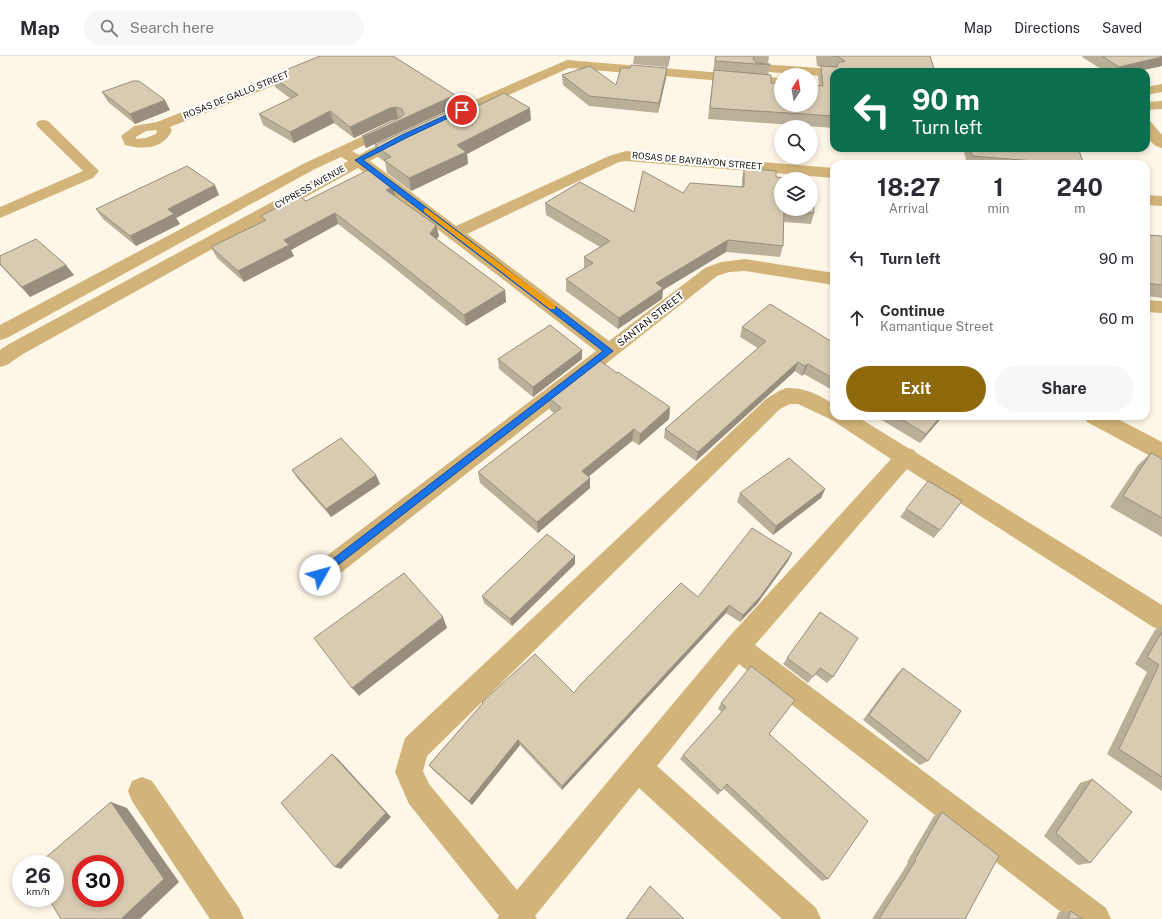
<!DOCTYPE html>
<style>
body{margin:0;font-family:"Public Sans",sans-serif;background:#f7f7f7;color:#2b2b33;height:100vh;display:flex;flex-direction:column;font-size:15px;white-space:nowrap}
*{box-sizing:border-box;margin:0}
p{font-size:13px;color:#7c7c81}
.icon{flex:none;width:22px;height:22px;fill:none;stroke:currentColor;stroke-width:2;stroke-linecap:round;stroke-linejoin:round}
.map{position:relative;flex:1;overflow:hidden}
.side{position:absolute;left:830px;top:104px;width:320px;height:260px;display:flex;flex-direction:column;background:#fff;border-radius:12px;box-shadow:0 2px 6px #0003}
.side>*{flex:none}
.hud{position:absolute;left:830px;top:12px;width:320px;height:84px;border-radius:12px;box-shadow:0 2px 6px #0003;background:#0b6e4f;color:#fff;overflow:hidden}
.needle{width:26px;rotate:11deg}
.buttons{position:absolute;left:774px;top:12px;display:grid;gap:8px}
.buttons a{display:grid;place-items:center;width:44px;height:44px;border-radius:50%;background:#fff;box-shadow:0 2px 6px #0003;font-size:20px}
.speed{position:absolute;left:12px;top:799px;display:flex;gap:8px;font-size:20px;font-weight:700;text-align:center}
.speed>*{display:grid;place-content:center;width:52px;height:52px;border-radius:50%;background:#fff;box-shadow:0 2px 6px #0003;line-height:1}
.speed small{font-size:10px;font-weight:400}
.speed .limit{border:6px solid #d22;background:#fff;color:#111}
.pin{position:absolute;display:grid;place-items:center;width:34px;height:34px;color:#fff;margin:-17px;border:2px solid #fff;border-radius:50%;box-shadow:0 1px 4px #0007}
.me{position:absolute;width:44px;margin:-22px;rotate:52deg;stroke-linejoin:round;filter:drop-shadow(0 0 3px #0008)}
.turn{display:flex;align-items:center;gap:14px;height:84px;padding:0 16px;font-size:18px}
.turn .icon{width:52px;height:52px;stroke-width:2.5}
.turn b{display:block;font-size:28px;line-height:34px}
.eta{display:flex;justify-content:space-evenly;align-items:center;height:68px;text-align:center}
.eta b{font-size:24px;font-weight:700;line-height:28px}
.cta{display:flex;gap:8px;margin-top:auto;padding:8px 16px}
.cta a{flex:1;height:46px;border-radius:24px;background:#8d690c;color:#fff;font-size:16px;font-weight:700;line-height:46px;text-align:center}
.cta a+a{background:#f7f7f7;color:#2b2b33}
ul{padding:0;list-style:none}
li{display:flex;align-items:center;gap:12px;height:60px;padding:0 16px}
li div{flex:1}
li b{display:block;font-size:15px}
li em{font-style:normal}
header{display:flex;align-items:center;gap:24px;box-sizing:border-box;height:56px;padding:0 20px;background:#fff;border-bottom:1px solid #e1e1e2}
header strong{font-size:19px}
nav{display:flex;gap:22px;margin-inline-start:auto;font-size:14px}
.search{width:280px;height:36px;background:#f7f7f7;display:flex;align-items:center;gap:10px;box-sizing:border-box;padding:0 14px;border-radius:22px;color:#7c7c81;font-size:15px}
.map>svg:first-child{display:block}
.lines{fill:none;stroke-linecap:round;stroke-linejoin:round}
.minor{fill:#d2b47a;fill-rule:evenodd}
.wall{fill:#baaf99}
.shaded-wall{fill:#978e7d}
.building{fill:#d8cbb2;stroke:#978e7d;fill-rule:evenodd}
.route{fill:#1a73e8;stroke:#114b97}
.slow{fill:#f59e0b}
.labels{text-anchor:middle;stroke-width:4;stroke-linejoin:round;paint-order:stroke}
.far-street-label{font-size:9px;fill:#141008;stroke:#fff}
.street-label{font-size:10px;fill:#141008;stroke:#fff}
</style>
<header>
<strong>Map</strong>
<div class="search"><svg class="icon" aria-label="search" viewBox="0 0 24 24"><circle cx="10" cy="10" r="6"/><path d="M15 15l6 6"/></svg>Search here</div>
<nav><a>Map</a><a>Directions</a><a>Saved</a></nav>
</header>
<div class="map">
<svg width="1162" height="863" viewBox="0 0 1162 863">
<rect width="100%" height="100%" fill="#fef6e6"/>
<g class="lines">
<!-- minor -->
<path class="minor" d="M324,0H342L341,3L170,71L172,74C164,93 143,94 125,89L121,80L134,70L157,66ZM156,74L157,75L156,78L146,82L136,83V81L146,75Z
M567,4L781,22V30L569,12L450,65L445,66L440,65L438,62L440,59Z
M759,8L834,13L840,16H834V21L754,15L752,12L754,9Z
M1162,28V36L1146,39V31Z
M1162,45V53L1146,54V46Z
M43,64L48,65L99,115L93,122L0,162V151L83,115L38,71L36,68L38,65Z
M1146,65L1151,66L1162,79V92C1148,89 1146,77 1146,65Z
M391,67L396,68L398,71L396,74L352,95L359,99L398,78L403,77L408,78L410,81L408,84L370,105L456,170L609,100L626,95L834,112V122L626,105L619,106L467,178L609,285L705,212L721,206L745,203L834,217V229L745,215L729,216L717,220L328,527L320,530L312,527L308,519L312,511L596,295L358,112L23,298L7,309L0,311V294L9,288L348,105L341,101L315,113L7,282L0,284V269L305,107Z
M1146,139L1162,140V150L1146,149Z
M1146,244L1162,245V257L1146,256Z
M786,332C807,332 816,338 834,348V360H856L908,392L914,394L915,396L1162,549V575L1153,571L907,413L755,589L1106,852L1111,863H1070L739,608L657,710L816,852L821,863H782L639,732L535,860L537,863H497L499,860L409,748L395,716L405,682L766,343L779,335ZM790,348H798L832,364L891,403L728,582L517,834L429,728L423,715L427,700L780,353Z
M1084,360H1112L1162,386V405L1154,402L1087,366Z
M142,721L152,725L239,852L244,863H210L132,745L128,735L132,725Z"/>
</g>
<!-- wall -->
<path class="wall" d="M634,0H670L668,11L633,8Z
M715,0H769L768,7H764L770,9L768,19L771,27L819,30L818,21L821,11L817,10L816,0H930L834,16V72L708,63Z
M1083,0H1162V10L1134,16H1106L1082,1Z
M394,1L457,50L366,92L365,91L362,80L398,63L392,64L354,82L334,67L294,87L263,69L259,58L291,43L275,31L271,20Z
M562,19L616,29L666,22L658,57L589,50L563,29Z
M102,36L170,54L135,68L108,46Z
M475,51L531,64L467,98L468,108L411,135L387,117L385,106L378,101L375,89Z
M963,92H1078L1084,108H967Z
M1099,92H1140L1137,96L1099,93Z
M744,112L776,121L814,157L811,168L784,166L783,190L780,201L726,196L663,234L662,243L618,273L566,235V223L585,212H584V201L600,191L546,159L545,147L634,156L683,137L742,131V123Z
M219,139L176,162L180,168L136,190L103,163L96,153Z
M395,140L436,169L439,180L436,183L505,234L506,246L466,270L387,206L338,168L291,194L294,200L244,226L217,202L211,191L263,165L261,160L306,145Z
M1146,179L1162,180V242L1146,240Z
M0,200L74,219L30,241L0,209Z
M742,271L834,287V335L804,318L802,320L795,315L696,405L664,382L665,373L758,292L740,281Z
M582,294V303L533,341L499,313L498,303Z
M617,317L670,351L669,363L639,389L632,385L589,420L590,432L538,477L480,427L478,416L554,357L550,354L549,342Z
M875,360H943L920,387Z
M1151,397L1162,403V481L1110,451L1138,409Z
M292,414L376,419L380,428L331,461L297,422Z
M825,433L821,442L773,479L737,446L740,437Z
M906,453L940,474L934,482L900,461Z
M792,497L788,505L757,548L740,566L726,557L562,734L520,689L472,749L433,714L429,709L483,647L482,646L574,637L698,541Z
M575,508L512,570L484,547L482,540Z
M820,556L833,621L827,627L815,618L808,627L783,608Z
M1162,570V735L1107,698L1147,616L1135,608L1155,574Z
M903,612L928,705L920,709L863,664L897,618Z
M721,647L769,678L828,823L822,825L723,732L718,739L680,703L683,699L722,656L718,653Z
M1092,723L1090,807L1078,809L1044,780L1080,727Z
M942,756L965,863H872L908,807L907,806L934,760Z
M1071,855L1082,863H1056L1059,856Z"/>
<!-- shaded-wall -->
<path class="shaded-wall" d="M669,0H670L668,11L669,1Z
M1162,1V10L1134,16H1116L1119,11Z
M667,12L666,22L658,57L659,47Z
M455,39L457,50L366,92L363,81Z
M165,44L170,54L135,68L130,58Z
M396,51L398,63L392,64L354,82L350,71L390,52Z
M530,52L531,64L467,98L468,108L411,135L409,122L457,89Z
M330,55L334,67L294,87L290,76Z
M215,129L219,139L176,162L180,168L136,190L130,180L168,153Z
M393,131L396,142L386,134Z
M335,157L338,168L291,194L294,200L244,226L238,215L284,184Z
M436,169L439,180L432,189L430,178Z
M728,184L726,196L663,234L662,243L618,273L619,262L656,227Z
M66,209L74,219L30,241L22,231Z
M505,234L506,246L466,270L464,259Z
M582,294V303L533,341V331Z
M798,306L795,315L696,405L698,396Z
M808,308L804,318L802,320L805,310Z
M670,351L669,363L639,389L640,378Z
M941,360H943L920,387L926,378Z
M634,373L632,385L582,426V415Z
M376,419L380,428L331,461L326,453Z
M590,422V432L538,477L537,466Z
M825,433L821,442L773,479L776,470Z
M792,497L788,505L757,548L740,566L743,559Z
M575,500V508L512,570L510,563Z
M729,549L726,557L562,734V730Z
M443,561L447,572L359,640L352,632Z
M518,684L520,689L472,749L469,745Z
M332,698L338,703L391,761L341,813L335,811Z
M111,746L127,752L179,826L140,863H121Z"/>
<!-- building -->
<path class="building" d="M320,0H393L455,39L363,81L362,80L401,61L404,58L402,53L396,51L390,52L350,71L330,55L290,76L259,58L298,39L271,20Z
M716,0H754L753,3L756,7L770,8V9L715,5Z
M831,0H930L935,16H834V60L710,52L714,14L771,19V27H781V49H811V29L823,30L821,10L837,11L839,6H843L845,5L837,0Z
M1102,0H1162V1L1119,11Z
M631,9L667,12L659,47L589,40L562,19L590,10L616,29L621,12H630Z
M133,25H139L165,44L130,58L102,36Z
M504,37L530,52L457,89L466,96L409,122L384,104L391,101L375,89L468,46L475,51Z
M970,92H1078L1084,108H1047V106L972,100Z
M187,110L215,129L168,153L174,158L130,180L96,153Z
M744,112L776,115V121L801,123H781V153H811V124H812L814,157L784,155L783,190L728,184L656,227L663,232L619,262L566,223L593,207L584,201L610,185L545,147L580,126L634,156L643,115L683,137L690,127L744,131Z
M370,113L393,131L386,134L436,169L430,178L505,234L464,259L384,195L335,157L284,184L289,189L238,215L211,191L266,164L261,160L299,140L306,145Z
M1146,179L1162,180V229L1146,227Z
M36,183L66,209L22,231L0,208V200Z
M770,248L834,287V323L808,308L805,310L798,306L698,396L665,373L766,285L742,271Z
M550,269L582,294L533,331L498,303Z
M599,304L617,317L618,316L670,351L640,378L634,373L582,415L590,422L537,466L478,416L561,352L549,342Z
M896,360H941L926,378Z
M341,382L376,419L326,453L292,414Z
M1151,397L1162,403V462L1123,440Z
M789,402L825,433L776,470L740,437Z
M928,425L962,445L940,474L906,453Z
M752,472L792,497L760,541L743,559L729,549L562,730L518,684L469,745L429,709L483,647L482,646L535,598L574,637L581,628L681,527L698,541Z
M547,478L575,500L510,563L482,540Z
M404,517L443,561L352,632L314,582Z
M820,556L858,582L833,621L820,612L813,621L787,602Z
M1162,576V721L1119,693L1159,609L1147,601Z
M751,610L795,644L769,678L868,765L828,823L727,728L721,735L683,699L726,651L721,647Z
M903,612L961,655L928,705L869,659Z
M332,698L386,757L335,811L281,747Z
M1092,723L1132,756L1090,807L1056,777Z
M111,746L164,823L121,863H61L48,842H55V808H38ZM81,808H115V842H81Z
M942,756L999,800L972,850L965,863H879L916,804L915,803Z
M650,830L684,863H626Z
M1071,855L1082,863H1068Z"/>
<!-- route -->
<path class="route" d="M460,53L465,54L406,82L363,104L459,176L613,295L320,523L316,522L315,519L316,516L603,295L355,104L402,79Z"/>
<!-- slow -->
<path class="slow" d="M426,152L555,249V253H550L424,156V153Z"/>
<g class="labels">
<!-- far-street labels -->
<g class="far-street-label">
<text transform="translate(236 39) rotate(-22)" y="3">ROSAS DE GALLO STREET</text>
<text transform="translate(697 105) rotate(5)" y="3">ROSAS DE BAYBAYON STREET</text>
<text transform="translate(310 131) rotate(-29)" y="3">CYPRESS AVENUE</text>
</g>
<!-- street labels -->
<g class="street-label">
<text transform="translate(650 263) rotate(-38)" y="4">SANTAN STREET</text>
</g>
</g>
</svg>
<div class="buttons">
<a><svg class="needle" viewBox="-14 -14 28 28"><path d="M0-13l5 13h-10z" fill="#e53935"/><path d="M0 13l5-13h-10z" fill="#7c7c81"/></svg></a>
<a><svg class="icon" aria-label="search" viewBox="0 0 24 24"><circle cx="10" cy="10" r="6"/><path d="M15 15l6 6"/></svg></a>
<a><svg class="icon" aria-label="layers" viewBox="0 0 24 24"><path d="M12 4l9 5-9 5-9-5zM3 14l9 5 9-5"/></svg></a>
</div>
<div class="speed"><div>26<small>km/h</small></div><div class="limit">30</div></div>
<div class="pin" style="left:462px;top:54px;background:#d93025"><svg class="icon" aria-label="arrive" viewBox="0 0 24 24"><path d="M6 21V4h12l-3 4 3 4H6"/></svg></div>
<svg class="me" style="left:320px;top:519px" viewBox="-20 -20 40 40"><circle r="19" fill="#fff"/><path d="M0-13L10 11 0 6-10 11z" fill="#1a73e8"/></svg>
<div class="hud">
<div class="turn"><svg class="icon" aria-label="left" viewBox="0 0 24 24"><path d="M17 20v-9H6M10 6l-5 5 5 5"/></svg><div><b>90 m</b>Turn left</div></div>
</div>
<section class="side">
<div class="eta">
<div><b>18:27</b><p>Arrival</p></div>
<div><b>1</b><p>min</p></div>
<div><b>240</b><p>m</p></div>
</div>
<ul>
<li><svg class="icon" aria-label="left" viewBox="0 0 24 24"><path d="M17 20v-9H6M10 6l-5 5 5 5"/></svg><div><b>Turn left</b></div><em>90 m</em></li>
<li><svg class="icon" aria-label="ahead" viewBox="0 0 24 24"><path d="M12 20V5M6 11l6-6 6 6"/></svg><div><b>Continue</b><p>Kamantique Street</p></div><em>60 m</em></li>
</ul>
<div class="cta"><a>Exit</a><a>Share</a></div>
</section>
</div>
